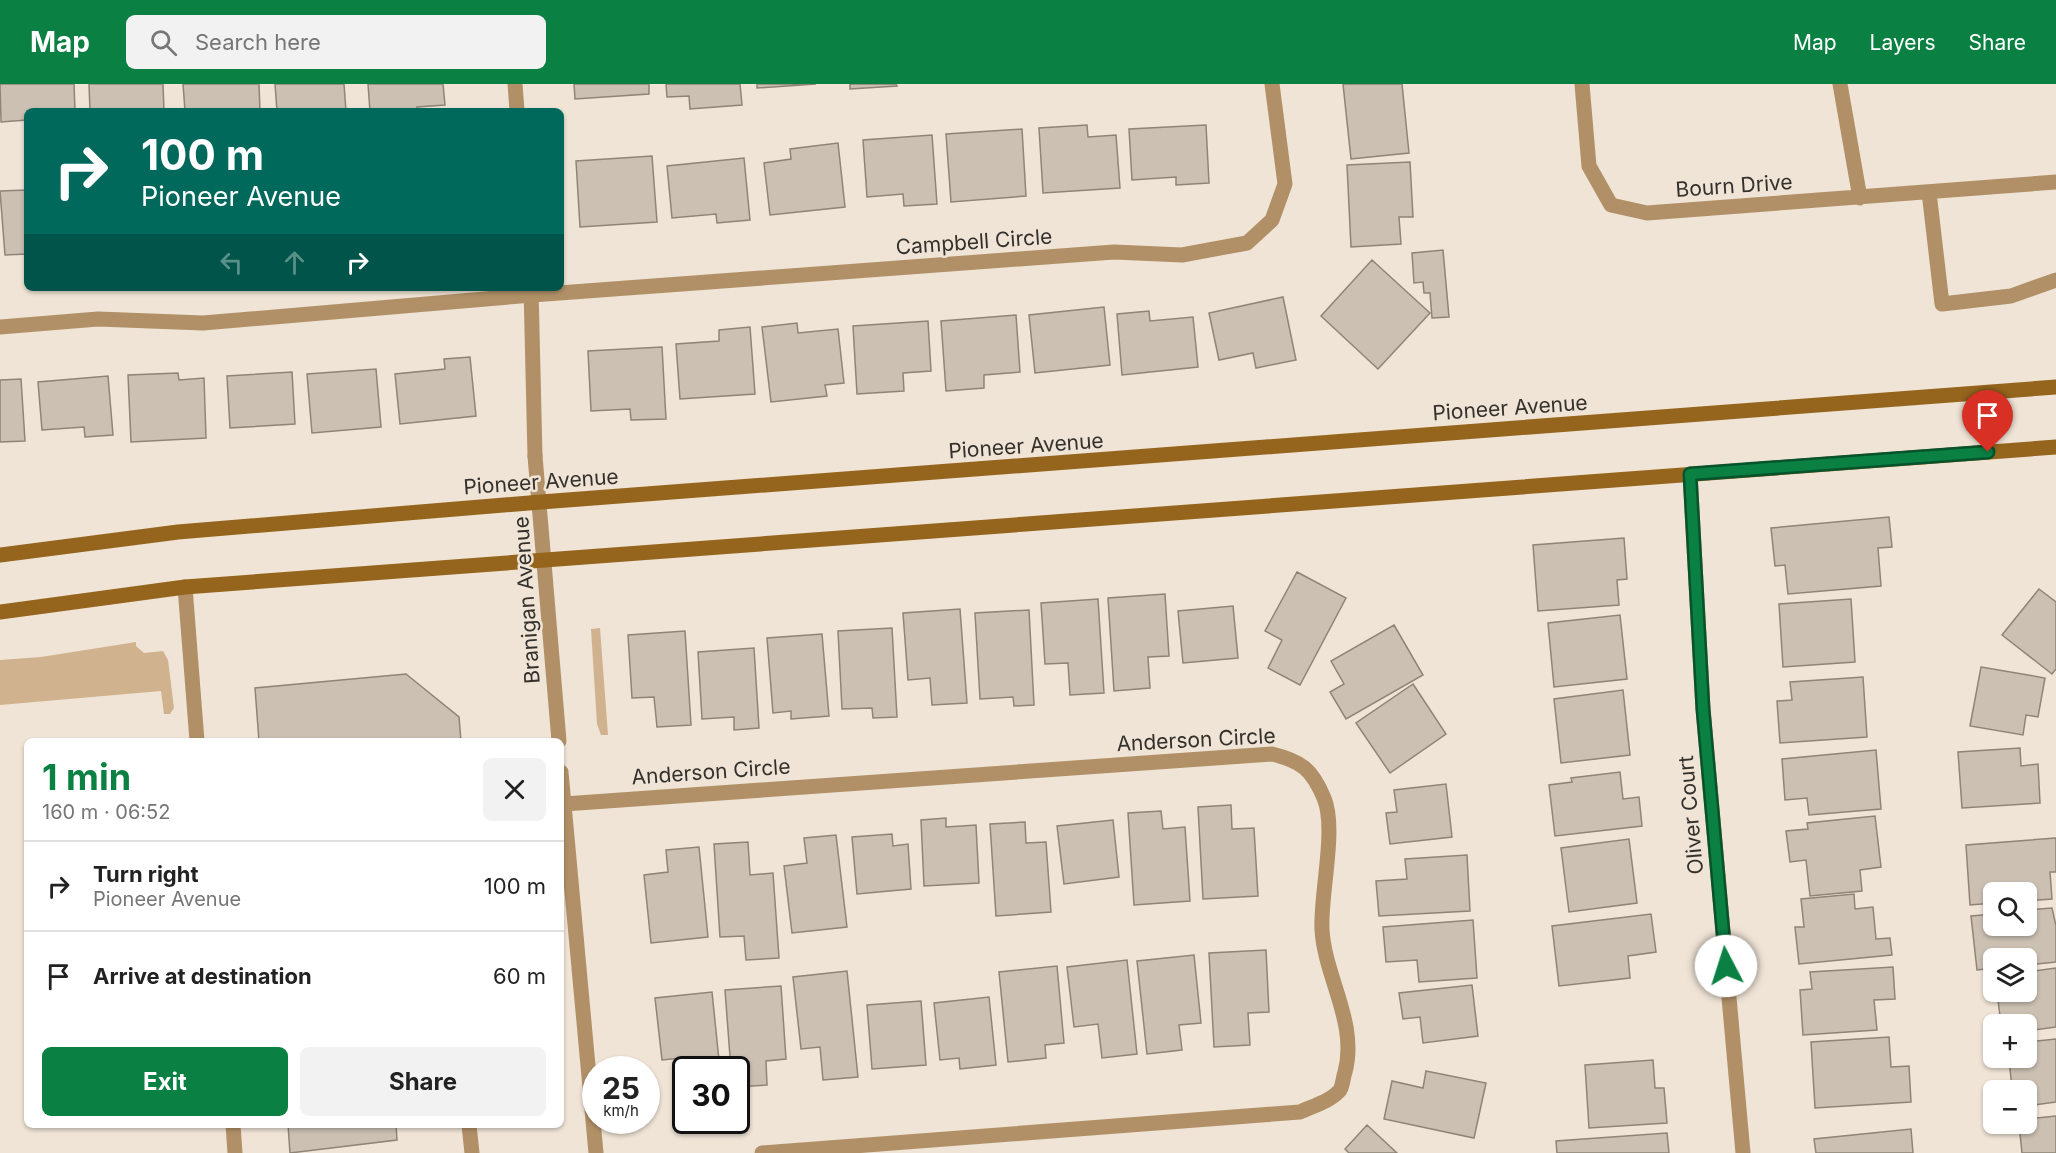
<!DOCTYPE html>
<meta charset="utf-8">
<style>
body{margin:0;font-family:Inter,sans-serif;background:#f2f2f2;color:#222;height:100vh;display:flex;flex-direction:column;font-size:22px;white-space:nowrap}
*{box-sizing:border-box;margin:0}
p{font-size:20px;color:#767676}
.icon{flex:none;width:33px;height:33px;fill:none;stroke:currentColor;stroke-width:2;stroke-linecap:round;stroke-linejoin:round}
.map{position:relative;flex:1;overflow:hidden}
.side{position:absolute;left:24px;top:654px;width:540px;height:390px;display:flex;flex-direction:column;background:#fff;border-radius:9px;box-shadow:0 2px 4px #0004}
.side>*{flex:none}
.hud{position:absolute;left:24px;top:24px;width:540px;height:183px;border-radius:9px;box-shadow:0 2px 4px #0004;background:#00695c;color:#fff;overflow:hidden}
.tools{position:absolute;left:1983px;top:798px;display:grid;gap:12px}
.tools a{display:grid;place-items:center;width:54px;height:54px;border-radius:9px;background:#fff;box-shadow:0 2px 4px #0004;font-size:30px}
.speed{position:absolute;left:582px;top:972px;display:flex;gap:12px;font-size:30px;font-weight:700;text-align:center}
.speed>*{display:grid;place-content:center;width:78px;height:78px;border-radius:50%;background:#fff;box-shadow:0 2px 4px #0004;line-height:1}
.speed small{font-size:15px;font-weight:400}
.speed .limit{border:3px solid #111;border-radius:9px;background:#fff;color:#111}
.pin{position:absolute;display:grid;place-items:center;width:51px;height:51px;color:#fff;margin:-62px -26px;border-radius:50% 50% 50% 0;rotate:-45deg;box-shadow:0 0 6px #0007}
.pin .icon{rotate:45deg}
.me{position:absolute;width:66px;margin:-33px;rotate:355deg;stroke-linejoin:round;filter:drop-shadow(0 0 4px #0008)}
.turn{display:flex;align-items:center;gap:21px;height:126px;padding:0 18px;font-size:27px}
.turn .icon{width:78px;height:78px;stroke-width:2.5}
.turn b{display:block;font-size:42px;line-height:51px}
.lanes{display:flex;align-items:center;height:57px;padding:0 18px;background:#0003;justify-content:center;gap:30px;direction:ltr}
.lanes .off{opacity:.35}
.round{display:grid;place-items:center;flex:none;width:63px;height:63px;border-radius:9px;background:#f2f2f2}
.head{display:flex;align-items:center;justify-content:space-between;height:102px;padding:0 18px}
h1{font-size:36px;font-weight:700;line-height:45px;color:#0b8043}
.action{display:flex;gap:12px;margin-top:auto;padding:12px 18px}
.action a{flex:1;height:69px;border-radius:9px;background:#0b8043;color:#fff;font-size:24px;font-weight:700;line-height:69px;text-align:center}
.action a+a{background:#f2f2f2;color:#222}
ul{padding:0;list-style:none}
li{display:flex;align-items:center;gap:18px;height:90px;padding:0 18px;border-top:2px solid #e0e0e0}
li div{flex:1}
li b{display:block;font-size:22px}
li em{font-style:normal}
header{display:flex;align-items:center;gap:36px;box-sizing:border-box;height:84px;padding:0 30px;background:#0b8043;color:#fff}
header strong{font-size:28px}
nav{display:flex;gap:33px;margin-inline-start:auto;font-size:21px}
.search{width:420px;height:54px;background:#f2f2f2;display:flex;align-items:center;gap:15px;box-sizing:border-box;padding:0 21px;border-radius:9px;color:#767676;font-size:22px}
.map>svg:first-child{display:block}
.green{fill:#d0b28e}
.building{fill:#cbc0b2;stroke:#8f8477;stroke-width:1.5}
.lines{fill:none;stroke-linecap:round;stroke-linejoin:round}
.service{stroke:#b19067;stroke-width:15}
.minor{stroke:#b19067;stroke-width:15}
.tertiary{stroke:#b19067;stroke-width:15}
.secondary{stroke:#95651d;stroke-width:15}
.route-casing{stroke:#07532c;stroke-width:15}
.route{stroke:#0b8043;stroke-width:10}
.labels{text-anchor:middle;stroke-width:5;stroke-linejoin:round;paint-order:stroke}
.street-label{font-size:21px;fill:#34302b;stroke:#efe4d6}
</style>
<header>
<strong>Map</strong>
<div class="search"><svg class="icon" aria-label="search" viewBox="0 0 24 24"><circle cx="10" cy="10" r="6"/><path d="M15 15l6 6"/></svg>Search here</div>
<nav><a>Map</a><a>Layers</a><a>Share</a></nav>
</header>
<div class="map">
<svg width="2056" height="1069" viewBox="0 0 2056 1069">
<rect width="100%" height="100%" fill="#efe4d6"/>
<!-- green -->
<path class="green" d="M600,544L608,651H601L597,640L591,545Z
M136,558V562L144,569L163,567L168,576L174,624L170,630H164L161,607L0,621V576L41,573Z"/>
<!-- building -->
<path class="building" d="M0,0H74L75,27H27V36L1,38Z
M89,0H163L164,27H90Z
M183,0H259L260,27H185Z
M275,0H344L346,27H277Z
M368,0H443L445,21L417,23V27H370Z
M574,0H649V10L575,15Z
M666,0H740L742,21L690,25L689,12L667,13Z
M757,0H816L757,4Z
M850,0H896L897,2L850,5Z
M1343,0H1402L1409,69L1351,75Z
M1087,41L1088,53L1116,51L1120,104L1043,109L1039,44Z
M1206,41L1209,99L1176,101V93L1132,96L1129,45Z
M1022,45L1026,112L951,118L946,50Z
M932,51L937,120L904,122L903,110L867,113L863,56Z
M838,59L845,123L770,131L764,79L791,75L790,65Z
M652,72L657,138L580,143L576,77Z
M744,74L750,136L717,139L716,130L672,134L667,82Z
M1410,78L1413,133H1399L1401,160L1351,163L1347,81Z
M27,106V170L5,171L0,107Z
M1443,166L1449,233L1432,234L1430,209H1424L1423,198L1414,199L1412,169Z
M1372,176L1430,229L1378,285L1321,232Z
M1283,213L1296,276L1256,284L1253,269L1219,276L1209,229Z
M1104,223L1110,281L1035,289L1029,231Z
M1149,227L1150,237L1193,233L1198,283L1122,291L1117,230Z
M1016,231L1020,288L984,291V304L946,307L941,237Z
M928,237L931,287L903,289L904,307L857,310L853,242Z
M797,239L798,249L838,245L844,299L825,301L827,312L771,318L762,243Z
M750,243L755,310L680,315L676,260L719,257V246Z
M662,263L666,335L631,336L630,325L591,327L588,267Z
M470,273L476,332L400,340L395,290L445,285L444,275Z
M376,285L381,343L312,349L307,290Z
M292,288L295,340L230,344L227,292Z
M178,289L179,296L204,294L206,354L131,358L128,291Z
M108,292L113,351L85,353L84,343L42,346L38,298Z
M21,295L25,357L0,358V296Z
M1889,433L1892,463L1878,464L1881,502L1788,510L1785,481L1775,482L1771,444Z
M1624,454L1627,495L1617,496L1619,521L1538,527L1533,461Z
M1297,488L1346,514L1300,601L1268,584L1282,556L1265,547Z
M2039,505L2056,518V585L2052,590L2002,551Z
M1165,510L1169,572L1148,573L1150,604L1114,607L1108,514Z
M1098,515L1104,609L1070,611L1068,579L1045,580L1041,519Z
M1851,515L1855,578L1783,583L1779,520Z
M1233,522L1238,574L1183,579L1178,527Z
M960,525L967,619L932,621L930,594L908,596L903,529Z
M1029,526L1034,621L1014,622L1013,613L980,615L975,529Z
M1620,531L1627,595L1554,603L1548,539Z
M1394,541L1423,591L1346,635L1330,608L1344,600L1331,577Z
M892,544L897,633L873,634L872,624L842,625L838,547Z
M685,547L691,641L657,643L654,613L632,614L628,551Z
M822,550L829,632L791,635V627L773,629L767,554Z
M754,564L759,644L734,646V633L702,635L698,568Z
M1981,583L2045,594L2038,633L2026,631L2023,651L1970,642Z
M406,590L459,633L461,657H259L255,604Z
M1863,593L1867,653L1780,659L1777,617L1792,616L1790,598Z
M1413,600L1446,650L1390,689L1356,639Z
M1623,606L1630,671L1561,679L1554,615Z
M2020,664L2021,682L2038,680L2040,719L1962,724L1958,668Z
M1876,666L1881,725L1809,731L1807,714L1785,716L1782,675Z
M1620,688L1623,715L1639,713L1642,742L1555,752L1549,701L1572,698L1571,694Z
M1446,700L1452,753L1390,760L1386,729L1397,728L1394,706Z
M1231,721L1232,745L1254,744L1258,812L1203,815L1198,723Z
M1161,727L1163,745L1185,743L1190,817L1134,821L1128,729Z
M1875,732L1881,783L1860,786L1862,807L1810,812L1806,776L1790,778L1786,747L1808,745L1807,739Z
M946,734V743L976,741L979,799L924,802L921,736Z
M1113,736L1119,793L1064,800L1057,742Z
M1025,738L1026,759L1046,758L1051,828L996,832L990,740Z
M892,750L893,762L908,760L911,805L857,810L852,753Z
M836,751L847,843L792,849L784,782L807,779L804,754Z
M2056,754V788H2050L2052,815L2026,817V808H1994V819L1970,821L1966,761Z
M1629,755L1637,819L1569,828L1561,764Z
M748,758L750,791L773,789L779,874L746,876L744,852L720,853L714,760Z
M699,763L708,853L651,859L644,791L668,788L666,766Z
M1467,771L1470,827L1379,832L1376,797L1407,795L1405,775Z
M1854,810L1855,825L1873,823L1876,855L1890,854L1892,871L1799,880L1795,843H1804L1801,815Z
M2052,824L2056,842V878L2026,881V874H1994V884L1977,886L1971,832L1994,830V842H2026V826Z
M1651,830L1656,868L1628,872L1630,894L1559,902L1552,842Z
M1473,836L1477,894L1419,898L1417,876L1386,878L1383,843Z
M1266,866L1269,928L1248,929L1250,961L1214,963L1209,869Z
M1194,871L1201,939L1179,941L1182,966L1147,970L1137,877Z
M1127,876L1137,970L1102,974L1098,940L1074,943L1067,883Z
M1057,882L1064,959L1045,961L1046,974L1008,978L999,888Z
M1893,883L1895,915L1874,916L1877,946L1803,951L1800,906L1812,905L1810,888Z
M2056,884V943L2026,947V940H2001L1997,908H2026V888Z
M847,887L858,993L823,996L820,963L801,965L793,893Z
M1472,901L1478,952L1423,959L1420,933L1403,935L1399,909Z
M781,902L786,975L766,977L767,1001L736,1003V986H731L725,906Z
M712,908L720,986H686V1005L682,974L662,976L655,914Z
M989,913L996,981L960,985L959,974L940,976L934,919Z
M921,917L926,981L872,985L867,921Z
M1889,953L1891,983L1909,982L1911,1018L1815,1024L1811,958Z
M2056,955V1018L2026,1022V1006H2012L2009,974H2026V958Z
M1653,976L1655,1004H1664L1667,1039L1589,1044L1585,981Z
M1426,987L1486,999L1474,1054L1384,1035L1392,997L1423,1004Z
M2056,1032V1069H2022L2019,1040H2026V1035Z
M288,1041H396L397,1056L290,1069Z
M1367,1041L1397,1069H1349L1345,1065Z
M1911,1045L1913,1069H1816L1814,1055Z
M1667,1049L1669,1069H1557L1556,1057Z"/>
<g class="lines">
<!-- service -->
<path class="service" d="M1582,0L1589,82L1611,121L1647,129L2056,98
M1840,0L1860,114
M1929,108L1942,220L2011,212L2056,196
M185,503L197,657
M233,1041L235,1069
M469,1041L472,1069"/>
<!-- minor -->
<path class="minor" d="M515,0L517,27
M531,204L535,372
M0,243L98,235L203,239L532,211L1114,168L1182,171L1247,159L1272,136L1285,100L1272,0
M1690,390L1703,625L1743,1069
M564,720L1272,670C1301,677 1312,685 1324,714C1337,745 1320,810 1322,846C1325,894 1358,939 1345,988C1343,993 1343,1001 1340,1006C1331,1017 1313,1022 1300,1028L762,1069"/>
<!-- tertiary -->
<path class="tertiary" d="M535,372L559,657
M561,688L596,1069"/>
<!-- secondary -->
<path class="secondary" d="M0,471L178,448L541,418L2056,303
M0,528L185,503L2056,363"/>
</g>
<g class="lines">
<defs>
<path id="route" d="M1726,882L1703,625L1690,390L1988,368"/>
</defs>
<!-- route casing -->
<use href="#route" class="route-casing"/>
<!-- route -->
<use href="#route" class="route"/>
</g>
<g class="labels">
<!-- street labels -->
<g class="street-label">
<text transform="translate(1734 102) rotate(-4)" y="7">Bourn Drive</text>
<text transform="translate(974 158) rotate(-4)" y="7">Campbell Circle</text>
<text transform="translate(1510 324) rotate(-4)" y="7">Pioneer Avenue</text>
<text transform="translate(1026 362) rotate(-4)" y="7">Pioneer Avenue</text>
<text transform="translate(541 398) rotate(-4)" y="7">Pioneer Avenue</text>
<text transform="translate(527 516) rotate(-94)" y="7">Branigan Avenue</text>
<text transform="translate(1196 656) rotate(-3)" y="7">Anderson Circle</text>
<text transform="translate(711 688) rotate(-4)" y="7">Anderson Circle</text>
<text transform="translate(1691 731) rotate(-95)" y="7">Oliver Court</text>
</g>
</g>
</svg>
<div class="tools">
<a><svg class="icon" aria-label="search" viewBox="0 0 24 24"><circle cx="10" cy="10" r="6"/><path d="M15 15l6 6"/></svg></a>
<a><svg class="icon" aria-label="layers" viewBox="0 0 24 24"><path d="M12 4l9 5-9 5-9-5zM3 14l9 5 9-5"/></svg></a>
<a>+</a>
<a>−</a>
</div>
<div class="speed"><div>25<small>km/h</small></div><div class="limit">30</div></div>
<div class="pin" style="left:1988px;top:368px;background:#d93025"><svg class="icon" aria-label="arrive" viewBox="0 0 24 24"><path d="M6 21V4h12l-3 4 3 4H6"/></svg></div>
<svg class="me" style="left:1726px;top:882px" viewBox="-20 -20 40 40"><circle r="19" fill="#fff"/><path d="M0-13L10 11 0 6-10 11z" fill="#0b8043"/></svg>
<div class="hud">
<div class="turn"><svg class="icon" aria-label="right" viewBox="0 0 24 24"><path d="M7 20v-9h11M14 6l5 5-5 5"/></svg><div><b>100 m</b>Pioneer Avenue</div></div>
<div class="lanes"><svg class="icon off" aria-label="left" viewBox="0 0 24 24"><path d="M17 20v-9H6M10 6l-5 5 5 5"/></svg><svg class="icon off" aria-label="ahead" viewBox="0 0 24 24"><path d="M12 20V5M6 11l6-6 6 6"/></svg><svg class="icon" aria-label="right" viewBox="0 0 24 24"><path d="M7 20v-9h11M14 6l5 5-5 5"/></svg></div>
</div>
<section class="side">
<div class="head"><div><h1>1 min</h1><p>160 m · 06:52</p></div><a class="round"><svg class="icon" aria-label="close" viewBox="0 0 24 24"><path d="M6 6l12 12M18 6L6 18"/></svg></a></div>
<ul>
<li><svg class="icon" aria-label="right" viewBox="0 0 24 24"><path d="M7 20v-9h11M14 6l5 5-5 5"/></svg><div><b>Turn right</b><p>Pioneer Avenue</p></div><em>100 m</em></li>
<li><svg class="icon" aria-label="arrive" viewBox="0 0 24 24"><path d="M6 21V4h12l-3 4 3 4H6"/></svg><div><b>Arrive at destination</b></div><em>60 m</em></li>
</ul>
<div class="action"><a>Exit</a><a>Share</a></div>
</section>
</div>
